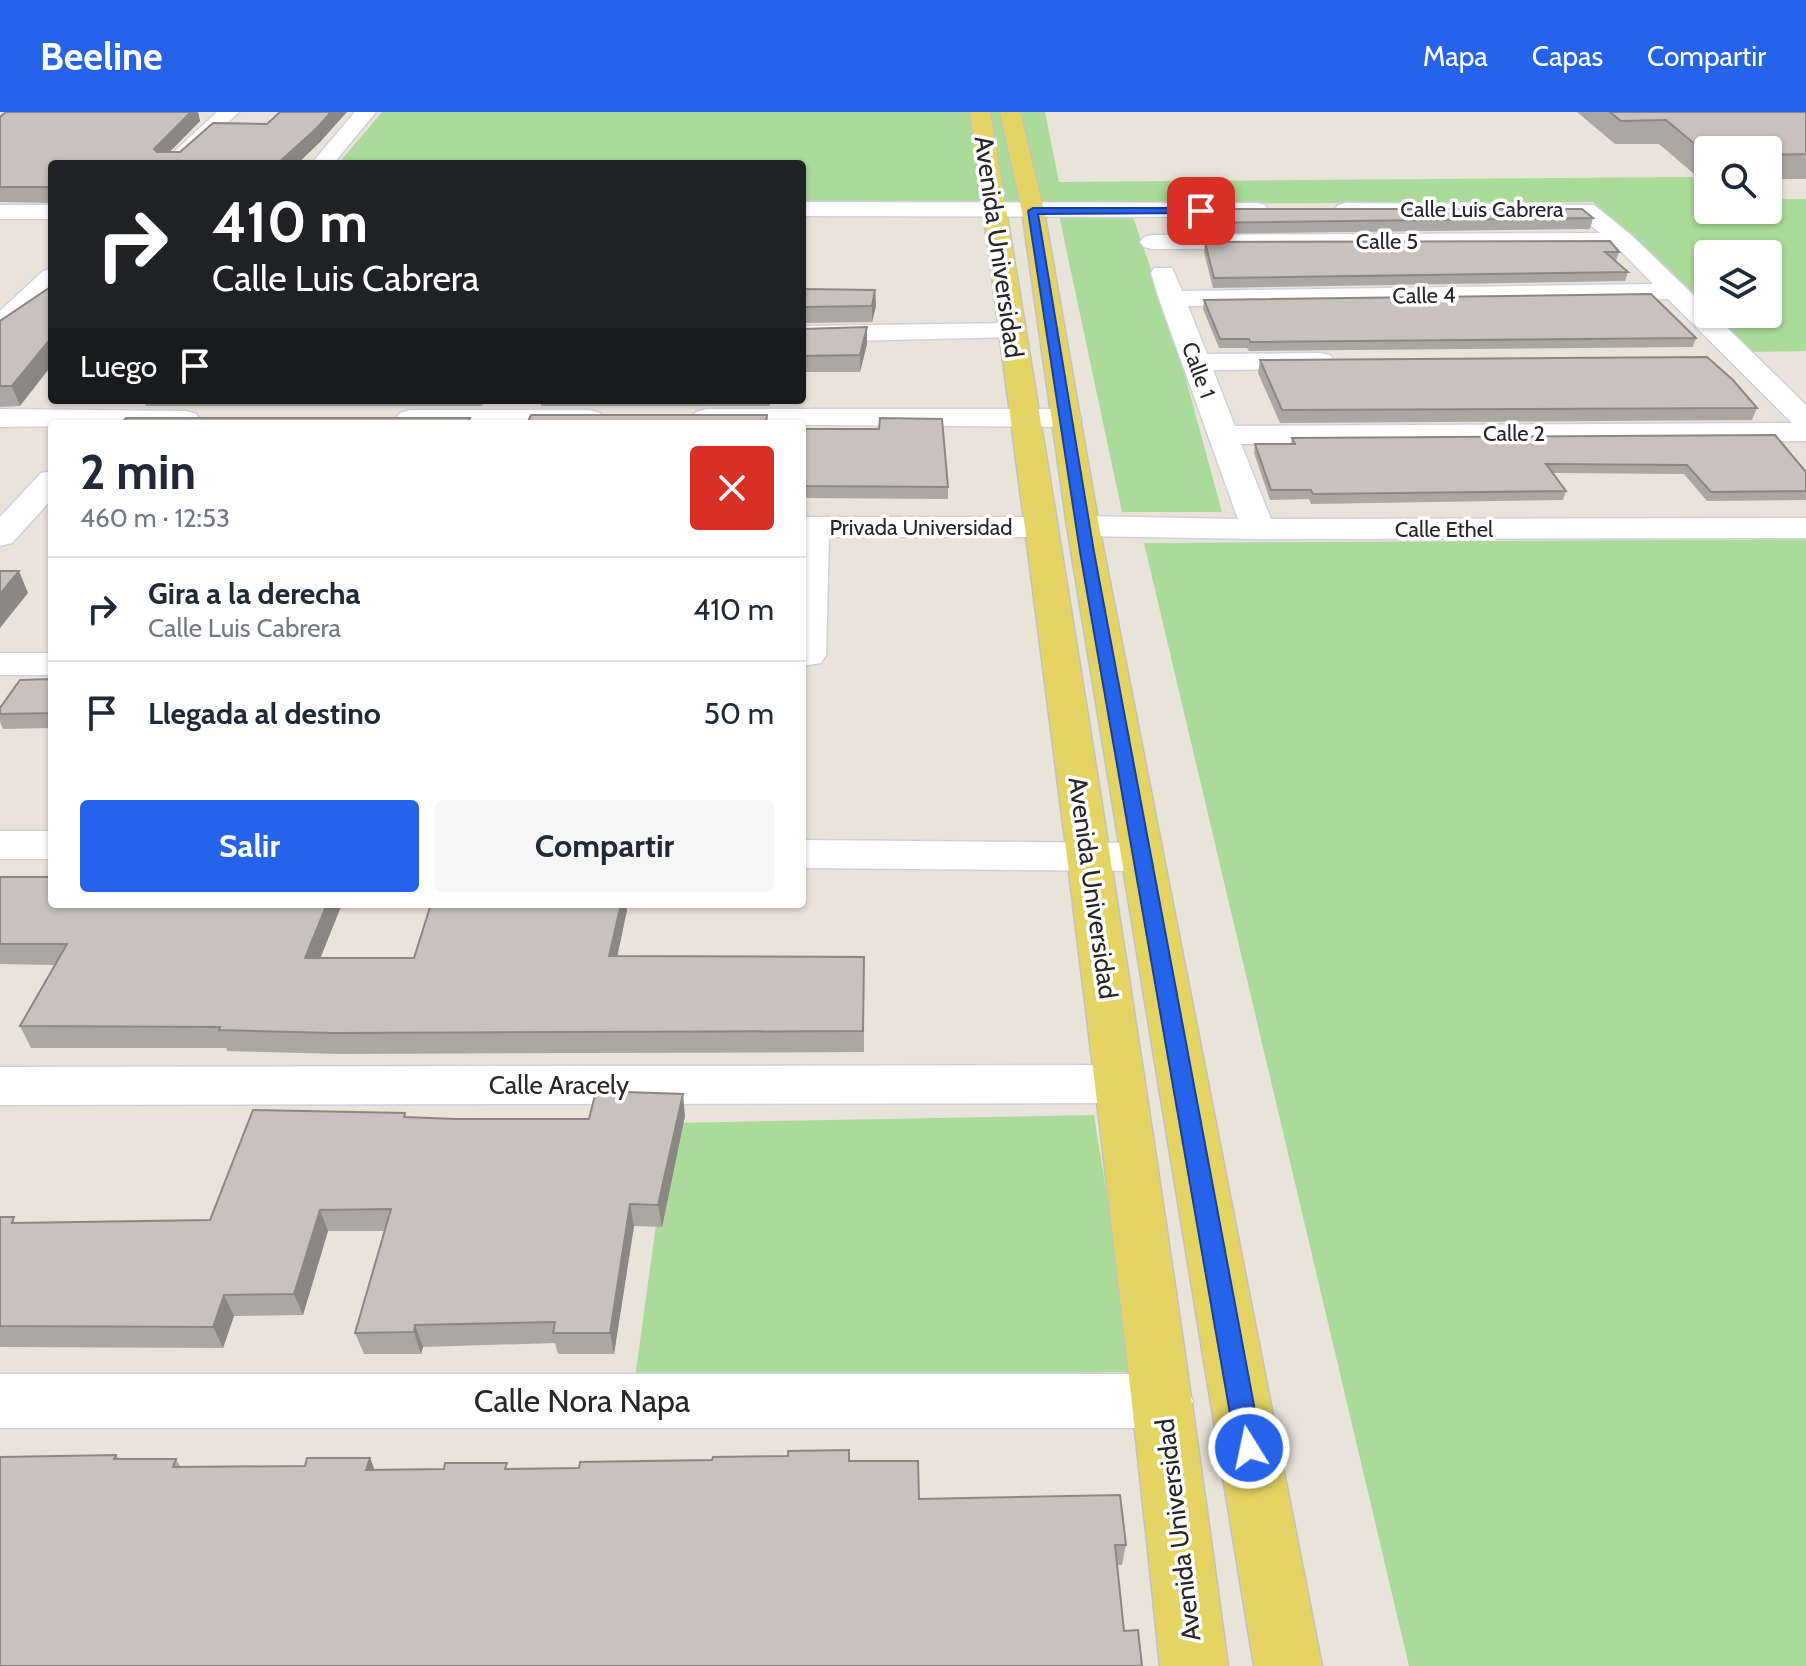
<!DOCTYPE html>
<html lang="es">
<meta charset="utf-8">
<style>
body{margin:0;font-family:Cabin,sans-serif;background:#f6f6f7;color:#1f2937;height:100vh;display:flex;flex-direction:column;font-size:30px;white-space:nowrap}
*{box-sizing:border-box;margin:0}
p{font-size:26px;color:#747a83}
.icon{flex:none;width:44px;height:44px;fill:none;stroke:currentColor;stroke-width:2;stroke-linecap:round;stroke-linejoin:round}
.map{position:relative;flex:1;overflow:hidden}
.details{position:absolute;left:48px;top:308px;width:758px;height:488px;display:flex;flex-direction:column;background:#fff;border-radius:8px;box-shadow:0 2px 6px #0004}
.details>*{flex:none}
.guide{position:absolute;left:48px;top:48px;width:758px;height:244px;border-radius:8px;box-shadow:0 2px 6px #0004;background:#202124;color:#fff;overflow:hidden}
.fabs{position:absolute;left:1694px;top:24px;display:grid;gap:16px}
.fabs a{display:grid;place-items:center;width:88px;height:88px;border-radius:8px;background:#fff;box-shadow:0 2px 6px #0004;font-size:40px}
.pin{position:absolute;display:grid;place-items:center;width:68px;height:68px;color:#fff;margin:-34px;border-radius:16px;box-shadow:0 4px 12px #0006}
.me{position:absolute;width:88px;margin:-44px;rotate:350deg;stroke-linejoin:round;filter:drop-shadow(0 0 6px #0008)}
.turn{display:flex;align-items:center;gap:28px;height:168px;padding:0 32px;font-size:36px}
.turn .icon{width:104px;height:104px;stroke-width:2.5}
.turn b{display:block;font-size:56px;line-height:68px}
.then{display:flex;align-items:center;height:76px;padding:0 32px;background:#0003;gap:16px;font-size:30px}
.round{display:grid;place-items:center;flex:none;width:84px;height:84px;border-radius:8px;background:#f6f6f7}
.overview{display:flex;align-items:center;justify-content:space-between;height:136px;padding:0 32px}
h1{font-size:48px;font-weight:700;line-height:60px}
.button{display:flex;gap:16px;margin-top:auto;padding:16px 32px}
.button a{flex:1;height:92px;border-radius:8px;background:#2563eb;color:#fff;font-size:32px;font-weight:700;line-height:92px;text-align:center}
.button a+a{background:#f6f6f7;color:#1f2937}
ul{padding:0;list-style:none}
li{display:flex;align-items:center;gap:24px;height:104px;padding:0 32px;border-top:2px solid #e0e1e3}
li div{flex:1}
li b{display:block;font-size:30px}
li em{font-style:normal}
header{display:flex;align-items:center;gap:48px;box-sizing:border-box;height:112px;padding:0 40px;background:#2563eb;color:#fff}
header strong{font-size:38px}
nav{display:flex;gap:44px;margin-inline-start:auto;font-size:28px}
.map>svg:first-child{display:block}
.green{fill:#a9dc99;fill-rule:evenodd}
.lines{fill:none;stroke-linecap:round;stroke-linejoin:round}
.minor-casing{stroke:#cfd0df;stroke-width:3}
.major-casing{stroke:#c3c3c3;stroke-width:3}
.minor{fill:#fff;fill-rule:evenodd}
.major{fill:#e5d462;fill-rule:evenodd}
.wall{fill:#aba8a2}
.shaded-wall{fill:#8b8884}
.building{fill:#c7c3bc;stroke:#8b8884;stroke-width:2}
.route{fill:#2563eb;stroke:#184099;stroke-width:2}
.labels{text-anchor:middle;stroke-width:7;stroke-linejoin:round;paint-order:stroke}
.far-street-label{font-size:22px;fill:#272727;stroke:#fff}
.street-label{font-size:26px;fill:#272727;stroke:#fff}
.near-street-label{font-size:32px;fill:#272727;stroke:#fff}
</style>
<header>
<strong>Beeline</strong>
<nav><a>Mapa</a><a>Capas</a><a>Compartir</a></nav>
</header>
<div class="map">
<svg width="1806" height="1554" viewBox="0 0 1806 1554">
<rect width="100%" height="100%" fill="#e9e4da"/>
<!-- green -->
<path class="green" d="M382,0H1045L1059,70L1699,65L1708,69V98H1768V87H1806V239L1746,240L1593,90L802,93V52H338ZM1708,142H1768V202H1708Z
M1132,102L1175,227L1222,400H1122L1059,103Z
M1806,427V1554H1409L1144,431Z
M1094,1003L1135,1260L635,1266L670,1011Z"/>
<g class="lines">
<defs>
<path id="minor" d="M217,0H239L184,52H161Z
M355,0H376L333,52H311Z
M802,90L1257,91L1265,93L1268,98L1265,103L1257,105L802,104Z
M1346,91L1594,93L1631,123L1708,197V202H1713L1806,293V329L1241,332L1271,407L1806,406V426L1258,427L1083,424L1071,421L1067,414L1071,407L1083,404L1238,407L1159,187L1151,161L1154,156H1172L1182,179L1653,172L1617,135L1152,137L1144,135L1140,130L1144,125L1152,123L1600,121L1580,105L1338,103L1335,98L1338,93ZM1668,187L1792,311L1235,314L1213,258L1320,257L1330,255L1334,249L1330,243L1320,241L1207,242L1188,194Z
M0,93H52V107H0Z
M52,157V178L9,219L0,221V199L43,159Z
M1012,211L1021,213L1025,219L1021,225L802,230V214Z
M0,297L186,299L196,302L201,308L198,312L0,315Z
M706,297H1066L1076,300L1081,306L1076,312L1066,315L695,312L691,306L696,300Z
M410,298H590L600,301L605,307L601,312H399L395,307L400,301Z
M52,359V387L12,431L0,434V405L41,361Z
M802,405H1039L1051,408L1055,415L1051,422L1039,425H829L826,543L821,551L802,554Z
M0,541H52V563H0Z
M0,719H52V747H0Z
M802,728L1142,731L1157,735L1164,745L1157,755L1142,759L802,756Z
M1118,953L1136,959L1143,972L1136,985L1118,991L0,993V955Z
M0,1262H1163L1184,1270L1193,1289L1184,1308L1163,1316H0Z"/>
<path id="major" d="M970,0H990C1075,517 1159,1034 1228,1554H1160C1107,1035 1039,517 970,0Z
M1000,0H1020L1044,99L1099,414L1322,1554H1254L1067,414L1022,99Z"/>
</defs>
<!-- minor casing -->
<use href="#minor" class="minor-casing"/>
<!-- major casing -->
<use href="#major" class="major-casing"/>
<!-- minor -->
<use href="#minor" class="minor"/>
<!-- major -->
<use href="#major" class="major"/>
</g>
<!-- wall -->
<path class="wall" d="M6,0H198L200,9L169,40L321,29L297,52H52V91L0,90V5Z
M1577,0H1806V67H1768V38H1708V67H1700L1659,32H1615Z
M1197,97L1593,106L1590,117L1199,122L1196,108Z
M1205,130L1619,140L1616,149H1615L1628,160L1625,169L1213,176L1204,140Z
M802,177L875,178L876,194L872,210L802,211Z
M1204,188L1696,226L1693,235L1249,239L1247,236H1219L1203,197Z
M0,209L20,294L0,295Z
M802,217L867,232L860,260H802Z
M1260,248L1757,296L1752,308L1280,311L1258,261Z
M144,288H485L482,294H146Z
M540,288H770V294H541Z
M802,317L948,375V387L802,386Z
M1292,326L1806,360V388L1707,389L1684,362L1553,361L1566,379L1563,388L1311,392L1309,387L1270,388L1254,341L1255,332H1291Z
M52,567V616L3,617L0,610V596Z
M0,765L52,792H342L320,846H414L627,798L617,844L864,845V940L340,942L227,939L226,936H31L20,914L55,853L0,852Z
M405,1001L406,1005L456,1007H589L685,1004L662,1115L634,1114L614,1242H558L555,1231L423,1235L421,1242H364L355,1221L385,1119H328L303,1203L234,1204L223,1236L0,1235V1105L18,1111L210,1108Z
M849,1338V1349L919,1387L1126,1433L1122,1453H1117L1124,1519L0,1554L116,1343L119,1347H176L180,1354L375,1358L509,1357L579,1356L712,1348L788,1344Z"/>
<!-- shaded-wall -->
<path class="shaded-wall" d="M191,0H198L200,9L158,52L154,37Z
M331,0H347L321,29L297,52H277Z
M875,178L876,194L872,210V194Z
M867,215V232L860,260V243Z
M52,225V253L20,294L12,274Z
M19,459L28,481L0,516V482Z
M327,792H342L312,867L305,846Z
M621,792H626L627,798L613,865L609,844Z
M683,982L685,1004L662,1115L658,1093Z
M630,1092L634,1114L614,1242L610,1221Z
M320,1098L328,1119L303,1203L294,1182Z
M224,1183L234,1204L223,1236L213,1215Z
M415,1213L423,1235L421,1242L414,1220Z
M370,1346L378,1366L366,1358Z"/>
<!-- building -->
<path class="building" d="M6,0H191L154,37L157,40H180L213,11L267,12L280,0H331L318,15L277,52H52V75H0V5Z
M1610,0H1806V42L1768,43V38H1708V43L1666,8L1621,9Z
M1197,97H1582L1593,106L1201,111Z
M1610,129L1619,140H1605L1628,160L1214,166L1205,130Z
M52,174V225L12,274H0V209Z
M802,177L875,178L872,194L802,195Z
M1651,182L1696,226L1250,230L1249,227H1220L1204,188Z
M867,215L860,243L802,244V217Z
M1707,245L1733,268L1757,296L1282,298L1260,248Z
M531,303H767L766,312H527Z
M126,306H470L467,312H121Z
M880,306L942,307L948,375L802,374V317H879Z
M1775,323L1806,360V379L1711,380L1687,353L1546,352L1566,379L1313,382L1311,378H1271L1255,332H1295L1292,326Z
M0,459H19L0,482Z
M52,567V601L0,602V596L20,568Z
M0,765H52V792H327L305,846H414L431,792H621L609,844L864,845L863,919L333,921L219,918L220,915L20,914L67,832H0Z
M596,979L683,982L658,1093L630,1092L610,1221H553L555,1210L415,1213L414,1220L355,1221L391,1097L320,1098L294,1182L224,1183L213,1215L0,1214V1105H14L12,1111L210,1108L253,998L405,1001L404,1005L456,1007H589Z
M849,1338V1349H918L919,1387L1120,1383L1126,1433H1115L1124,1519L1138,1518L1142,1554H0V1345L116,1343L114,1347H176L173,1355L305,1354L307,1346H370L366,1358L444,1357L445,1351H507L505,1357L579,1356L580,1350L712,1348L713,1345L788,1344V1339Z"/>
<!-- route -->
<path class="route" d="M1033,96H1201L1205,99L1201,101L1038,102L1094,440L1262,1336L1258,1344L1249,1348L1240,1344L1236,1336L1080,440L1028,99Z"/>
<g class="labels">
<!-- far-street labels -->
<g class="far-street-label">
<text x="1482" y="105">Calle Luis Cabrera</text>
<text x="1387" y="137">Calle 5</text>
<text transform="translate(1424 183) rotate(-1)" y="8">Calle 4</text>
<text transform="translate(1199 258) rotate(70)" y="8">Calle 1</text>
<text x="1514" y="329">Calle 2</text>
<text x="921" y="423">Privada Universidad</text>
<text x="1444" y="425">Calle Ethel</text>
</g>
<!-- street labels -->
<g class="street-label">
<text transform="translate(999 135) rotate(82)" y="9">Avenida Universidad</text>
<text transform="translate(1093 776) rotate(82)" y="9">Avenida Universidad</text>
<text x="559" y="982">Calle Aracely</text>
<text transform="translate(1178 1418) rotate(-97)" y="9">Avenida Universidad</text>
</g>
<!-- near-street labels -->
<g class="near-street-label">
<text x="582" y="1300">Calle Nora Napa</text>
</g>
</g>
</svg>
<div class="fabs">
<a><svg class="icon" aria-label="search" viewBox="0 0 24 24"><circle cx="10" cy="10" r="6"/><path d="M15 15l6 6"/></svg></a>
<a><svg class="icon" aria-label="layers" viewBox="0 0 24 24"><path d="M12 4l9 5-9 5-9-5zM3 14l9 5 9-5"/></svg></a>
</div>
<div class="pin" style="left:1201px;top:99px;background:#d93025"><svg class="icon" aria-label="arrive" viewBox="0 0 24 24"><path d="M6 21V4h12l-3 4 3 4H6"/></svg></div>
<svg class="me" style="left:1249px;top:1336px" viewBox="-20 -20 40 40"><circle r="17" fill="#2563eb" stroke="#fff" stroke-width="3"/><path d="M0-11L8 9 0 5-8 9z" fill="#fff"/></svg>
<div class="guide">
<div class="turn"><svg class="icon" aria-label="right" viewBox="0 0 24 24"><path d="M7 20v-9h11M14 6l5 5-5 5"/></svg><div><b>410 m</b>Calle Luis Cabrera</div></div>
<div class="then">Luego<svg class="icon" aria-label="arrive" viewBox="0 0 24 24"><path d="M6 21V4h12l-3 4 3 4H6"/></svg></div>
</div>
<section class="details">
<div class="overview"><div><h1>2 min</h1><p>460 m · 12:53</p></div><a class="round" style="background:#d93025;color:#fff"><svg class="icon" aria-label="close" viewBox="0 0 24 24"><path d="M6 6l12 12M18 6L6 18"/></svg></a></div>
<ul>
<li><svg class="icon" aria-label="right" viewBox="0 0 24 24"><path d="M7 20v-9h11M14 6l5 5-5 5"/></svg><div><b>Gira a la derecha</b><p>Calle Luis Cabrera</p></div><em>410 m</em></li>
<li><svg class="icon" aria-label="arrive" viewBox="0 0 24 24"><path d="M6 21V4h12l-3 4 3 4H6"/></svg><div><b>Llegada al destino</b></div><em>50 m</em></li>
</ul>
<div class="button"><a>Salir</a><a>Compartir</a></div>
</section>
</div>
